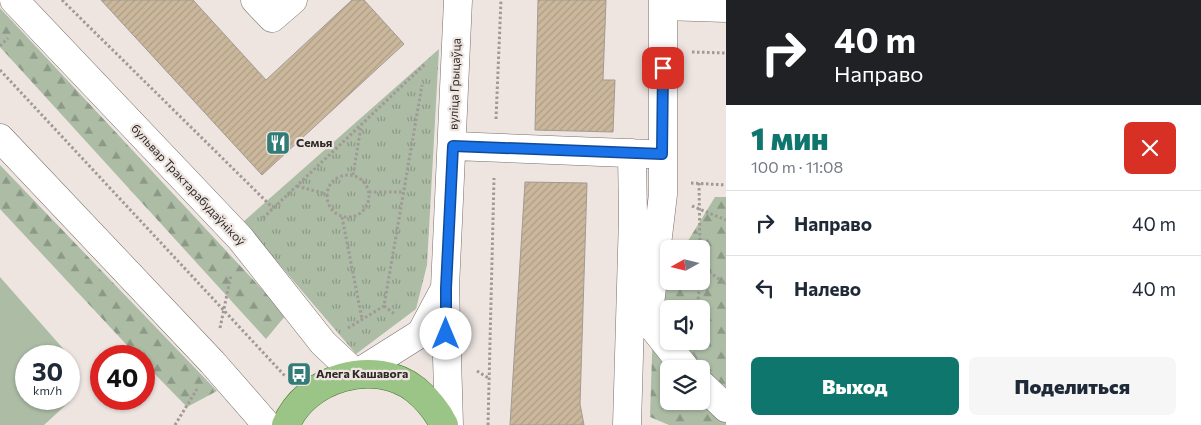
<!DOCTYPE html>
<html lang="ru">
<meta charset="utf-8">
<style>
body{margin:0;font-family:Commissioner,sans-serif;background:#f6f6f7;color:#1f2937;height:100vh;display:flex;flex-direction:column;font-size:19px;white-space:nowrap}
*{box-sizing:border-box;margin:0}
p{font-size:16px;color:#747a83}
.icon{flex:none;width:28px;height:28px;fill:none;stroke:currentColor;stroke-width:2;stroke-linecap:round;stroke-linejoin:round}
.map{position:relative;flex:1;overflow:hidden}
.sheet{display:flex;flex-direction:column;background:#fff;width:475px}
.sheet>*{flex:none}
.top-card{background:#202124;color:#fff;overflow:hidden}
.needle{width:32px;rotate:262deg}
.buttons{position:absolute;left:660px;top:240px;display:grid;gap:10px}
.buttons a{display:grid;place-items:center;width:50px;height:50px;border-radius:8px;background:#fff;box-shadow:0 1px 4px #0004;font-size:25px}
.speed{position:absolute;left:15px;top:345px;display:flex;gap:10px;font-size:25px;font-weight:700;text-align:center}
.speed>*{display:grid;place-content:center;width:65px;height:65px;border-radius:50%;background:#fff;box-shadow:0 1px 4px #0004;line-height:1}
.speed small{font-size:12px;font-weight:400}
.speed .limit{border:8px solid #d22;background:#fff;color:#111}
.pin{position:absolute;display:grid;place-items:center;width:42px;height:42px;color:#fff;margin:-21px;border-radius:10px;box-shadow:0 2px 8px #0006}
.me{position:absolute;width:55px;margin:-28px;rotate:0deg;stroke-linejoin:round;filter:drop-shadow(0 0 4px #0008)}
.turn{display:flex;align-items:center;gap:18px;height:105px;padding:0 25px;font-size:22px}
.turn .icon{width:65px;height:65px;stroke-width:2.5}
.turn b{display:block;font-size:35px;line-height:42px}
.round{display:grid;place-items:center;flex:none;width:52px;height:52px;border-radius:8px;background:#f6f6f7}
.summary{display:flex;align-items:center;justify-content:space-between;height:85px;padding:0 25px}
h1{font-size:30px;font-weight:800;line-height:38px;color:#0f766e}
.primary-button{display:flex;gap:10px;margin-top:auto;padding:10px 25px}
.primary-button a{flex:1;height:58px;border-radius:8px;background:#0f766e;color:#fff;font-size:20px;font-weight:800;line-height:58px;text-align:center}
.primary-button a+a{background:#f6f6f7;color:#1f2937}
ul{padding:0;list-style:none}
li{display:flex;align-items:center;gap:15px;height:65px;padding:0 25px;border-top:1px solid #e0e1e3}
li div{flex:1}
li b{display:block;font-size:19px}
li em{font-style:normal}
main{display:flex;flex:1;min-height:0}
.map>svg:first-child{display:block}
.grass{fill:url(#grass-tufts)}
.forest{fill:url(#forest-firs);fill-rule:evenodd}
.garden{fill:#acbca5;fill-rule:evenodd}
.building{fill:url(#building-hatch);stroke:#a09b94}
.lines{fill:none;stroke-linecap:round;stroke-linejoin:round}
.minor-casing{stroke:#776f6b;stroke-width:29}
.major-casing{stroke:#497531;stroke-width:29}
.path{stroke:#a09996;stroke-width:3;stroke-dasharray:2.5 2.5;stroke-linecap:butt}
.minor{stroke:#fff;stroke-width:28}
.major{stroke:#9bc587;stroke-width:28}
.route-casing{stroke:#114b97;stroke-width:12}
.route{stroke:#1a73e8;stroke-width:9}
.labels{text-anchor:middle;stroke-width:4.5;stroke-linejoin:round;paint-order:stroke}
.street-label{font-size:12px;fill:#2c2927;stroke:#eee5e1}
.poi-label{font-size:12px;font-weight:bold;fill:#2c2927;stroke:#eee5e1;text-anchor:start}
</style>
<main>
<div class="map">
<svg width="726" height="425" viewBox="0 0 726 425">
<defs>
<pattern id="grass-tufts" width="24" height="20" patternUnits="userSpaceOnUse" patternTransform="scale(1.25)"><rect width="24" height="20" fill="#acbca5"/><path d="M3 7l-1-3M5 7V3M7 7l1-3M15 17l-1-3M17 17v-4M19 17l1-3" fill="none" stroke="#8c9986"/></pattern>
<pattern id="forest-firs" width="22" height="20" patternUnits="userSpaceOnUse" patternTransform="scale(1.25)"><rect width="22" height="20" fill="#acbca5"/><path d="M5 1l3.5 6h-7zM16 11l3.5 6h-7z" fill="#8c9986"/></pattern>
<pattern id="building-hatch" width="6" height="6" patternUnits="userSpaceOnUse" patternTransform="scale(1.25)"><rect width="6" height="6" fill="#cbb79b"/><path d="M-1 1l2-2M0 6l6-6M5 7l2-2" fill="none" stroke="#ae9d86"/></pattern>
</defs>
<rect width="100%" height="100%" fill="#eee5e1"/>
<!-- grass -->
<path class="grass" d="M439,49L427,265L416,309L356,354L243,222Z"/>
<!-- forest -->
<path class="forest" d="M0,8L286,315L266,339L0,47Z
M0,165L217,391L187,407L144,363V356H137L0,209Z
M715,197H726V425H669L650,417L654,294L669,271V281H701V249H683ZM669,309H701V341H669ZM669,369H701V401H669Z"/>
<!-- garden -->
<path class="garden" d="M0,277L74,361L76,381L69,402L44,425H0ZM26,356H69V399H26Z"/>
<!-- building -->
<path class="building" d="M101,0H193L266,80L352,0H364L404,44L262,175Z
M538,0H606L603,80H615L613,132L535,130Z
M525,182L587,183L580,404L584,425H510Z"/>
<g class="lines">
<defs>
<path id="minor" d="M14,0L240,238L323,343L356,374L421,333L445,288
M255,0L272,18L293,0
M663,0V194L648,321L686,369
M663,6L726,8
M0,138L212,362L267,425
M453,146L651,154
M701,384L726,408
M449,425L445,288L458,0
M627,425L633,217L632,153"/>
<path id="major" d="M286,425C305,378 375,357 416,390C428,400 437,411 444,425"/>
</defs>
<!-- minor casing -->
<use href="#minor" class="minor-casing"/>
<!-- major casing -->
<use href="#major" class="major-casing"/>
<!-- path -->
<path class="path" d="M62,0L273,208
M0,46L8,38
M692,52L726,53
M0,70L285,376
M496,119L501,0
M327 196a21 21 0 1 1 42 0a21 21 0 1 1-42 0Z
M353,175L361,127
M691,183L726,185
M699,183L700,249
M297,186L326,194
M369,192H404
M692,206L726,220
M342,217L362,319
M263,218L425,64
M701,266L726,284
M384,306L396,315
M697,309L700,281
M220,328L231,275
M348,328L384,306L422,85
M477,371L490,379
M175,425L197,389
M488,425L494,178"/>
<!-- minor -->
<use href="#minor" class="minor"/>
<!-- major -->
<use href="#major" class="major"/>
</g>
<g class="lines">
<defs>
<path id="route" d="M446,334V288L453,146L662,154L663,68"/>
</defs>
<!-- route casing -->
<use href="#route" class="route-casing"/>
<!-- route -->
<use href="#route" class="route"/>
</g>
<!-- icons -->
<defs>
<symbol id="restaurant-square" viewBox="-11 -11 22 22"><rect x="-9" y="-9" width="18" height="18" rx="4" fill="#327b77" stroke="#eee5e1"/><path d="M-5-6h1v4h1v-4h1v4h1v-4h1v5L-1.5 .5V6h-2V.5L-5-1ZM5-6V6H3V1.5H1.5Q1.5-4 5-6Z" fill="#fff"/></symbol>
<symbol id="bus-square" viewBox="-11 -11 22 22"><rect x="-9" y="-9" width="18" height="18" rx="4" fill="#327b77" stroke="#eee5e1"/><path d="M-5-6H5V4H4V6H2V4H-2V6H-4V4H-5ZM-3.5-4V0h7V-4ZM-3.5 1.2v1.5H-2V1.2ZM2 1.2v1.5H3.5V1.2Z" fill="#fff"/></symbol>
</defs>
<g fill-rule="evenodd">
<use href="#restaurant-square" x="264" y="129" width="28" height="28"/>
<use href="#bus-square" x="285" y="360" width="28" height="28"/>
</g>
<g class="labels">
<!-- street labels -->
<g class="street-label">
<text transform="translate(455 84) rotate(-88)" y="4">вуліца Грыцаўца</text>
<text transform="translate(188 185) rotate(47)" y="4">бульвар Трактарабудаўнікоў</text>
</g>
<!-- poi labels -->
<g class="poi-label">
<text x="296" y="147">Семья</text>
<text x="316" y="378">Алега Кашавога</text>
</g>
</g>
</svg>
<div class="buttons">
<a><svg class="needle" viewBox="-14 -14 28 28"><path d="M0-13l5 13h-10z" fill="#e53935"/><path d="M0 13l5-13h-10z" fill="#747a83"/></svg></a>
<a><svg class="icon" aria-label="sound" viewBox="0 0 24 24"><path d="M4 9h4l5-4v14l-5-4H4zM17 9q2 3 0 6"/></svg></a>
<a><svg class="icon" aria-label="layers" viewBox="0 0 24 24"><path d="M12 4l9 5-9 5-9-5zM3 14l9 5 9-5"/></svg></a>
</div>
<div class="speed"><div>30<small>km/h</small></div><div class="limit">40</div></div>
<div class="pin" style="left:663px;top:68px;background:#d93025"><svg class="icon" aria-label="arrive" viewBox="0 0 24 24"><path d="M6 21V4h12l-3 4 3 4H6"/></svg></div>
<svg class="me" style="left:446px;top:334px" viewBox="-20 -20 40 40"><circle r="19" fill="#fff"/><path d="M0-13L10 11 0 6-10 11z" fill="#1a73e8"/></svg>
</div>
<section class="sheet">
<div class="top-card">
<div class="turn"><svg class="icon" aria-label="right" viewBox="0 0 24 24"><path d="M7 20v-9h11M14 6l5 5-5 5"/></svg><div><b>40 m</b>Направо</div></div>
</div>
<div class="summary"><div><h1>1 мин</h1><p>100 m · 11:08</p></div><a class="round" style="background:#d93025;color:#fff"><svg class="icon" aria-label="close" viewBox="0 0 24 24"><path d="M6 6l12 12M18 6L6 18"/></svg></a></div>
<ul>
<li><svg class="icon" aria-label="right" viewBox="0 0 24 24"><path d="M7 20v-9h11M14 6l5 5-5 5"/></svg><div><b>Направо</b></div><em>40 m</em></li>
<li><svg class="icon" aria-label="left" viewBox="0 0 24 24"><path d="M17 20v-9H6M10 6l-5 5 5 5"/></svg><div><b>Налево</b></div><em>40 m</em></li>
</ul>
<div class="primary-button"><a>Выход</a><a>Поделиться</a></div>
</section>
</main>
